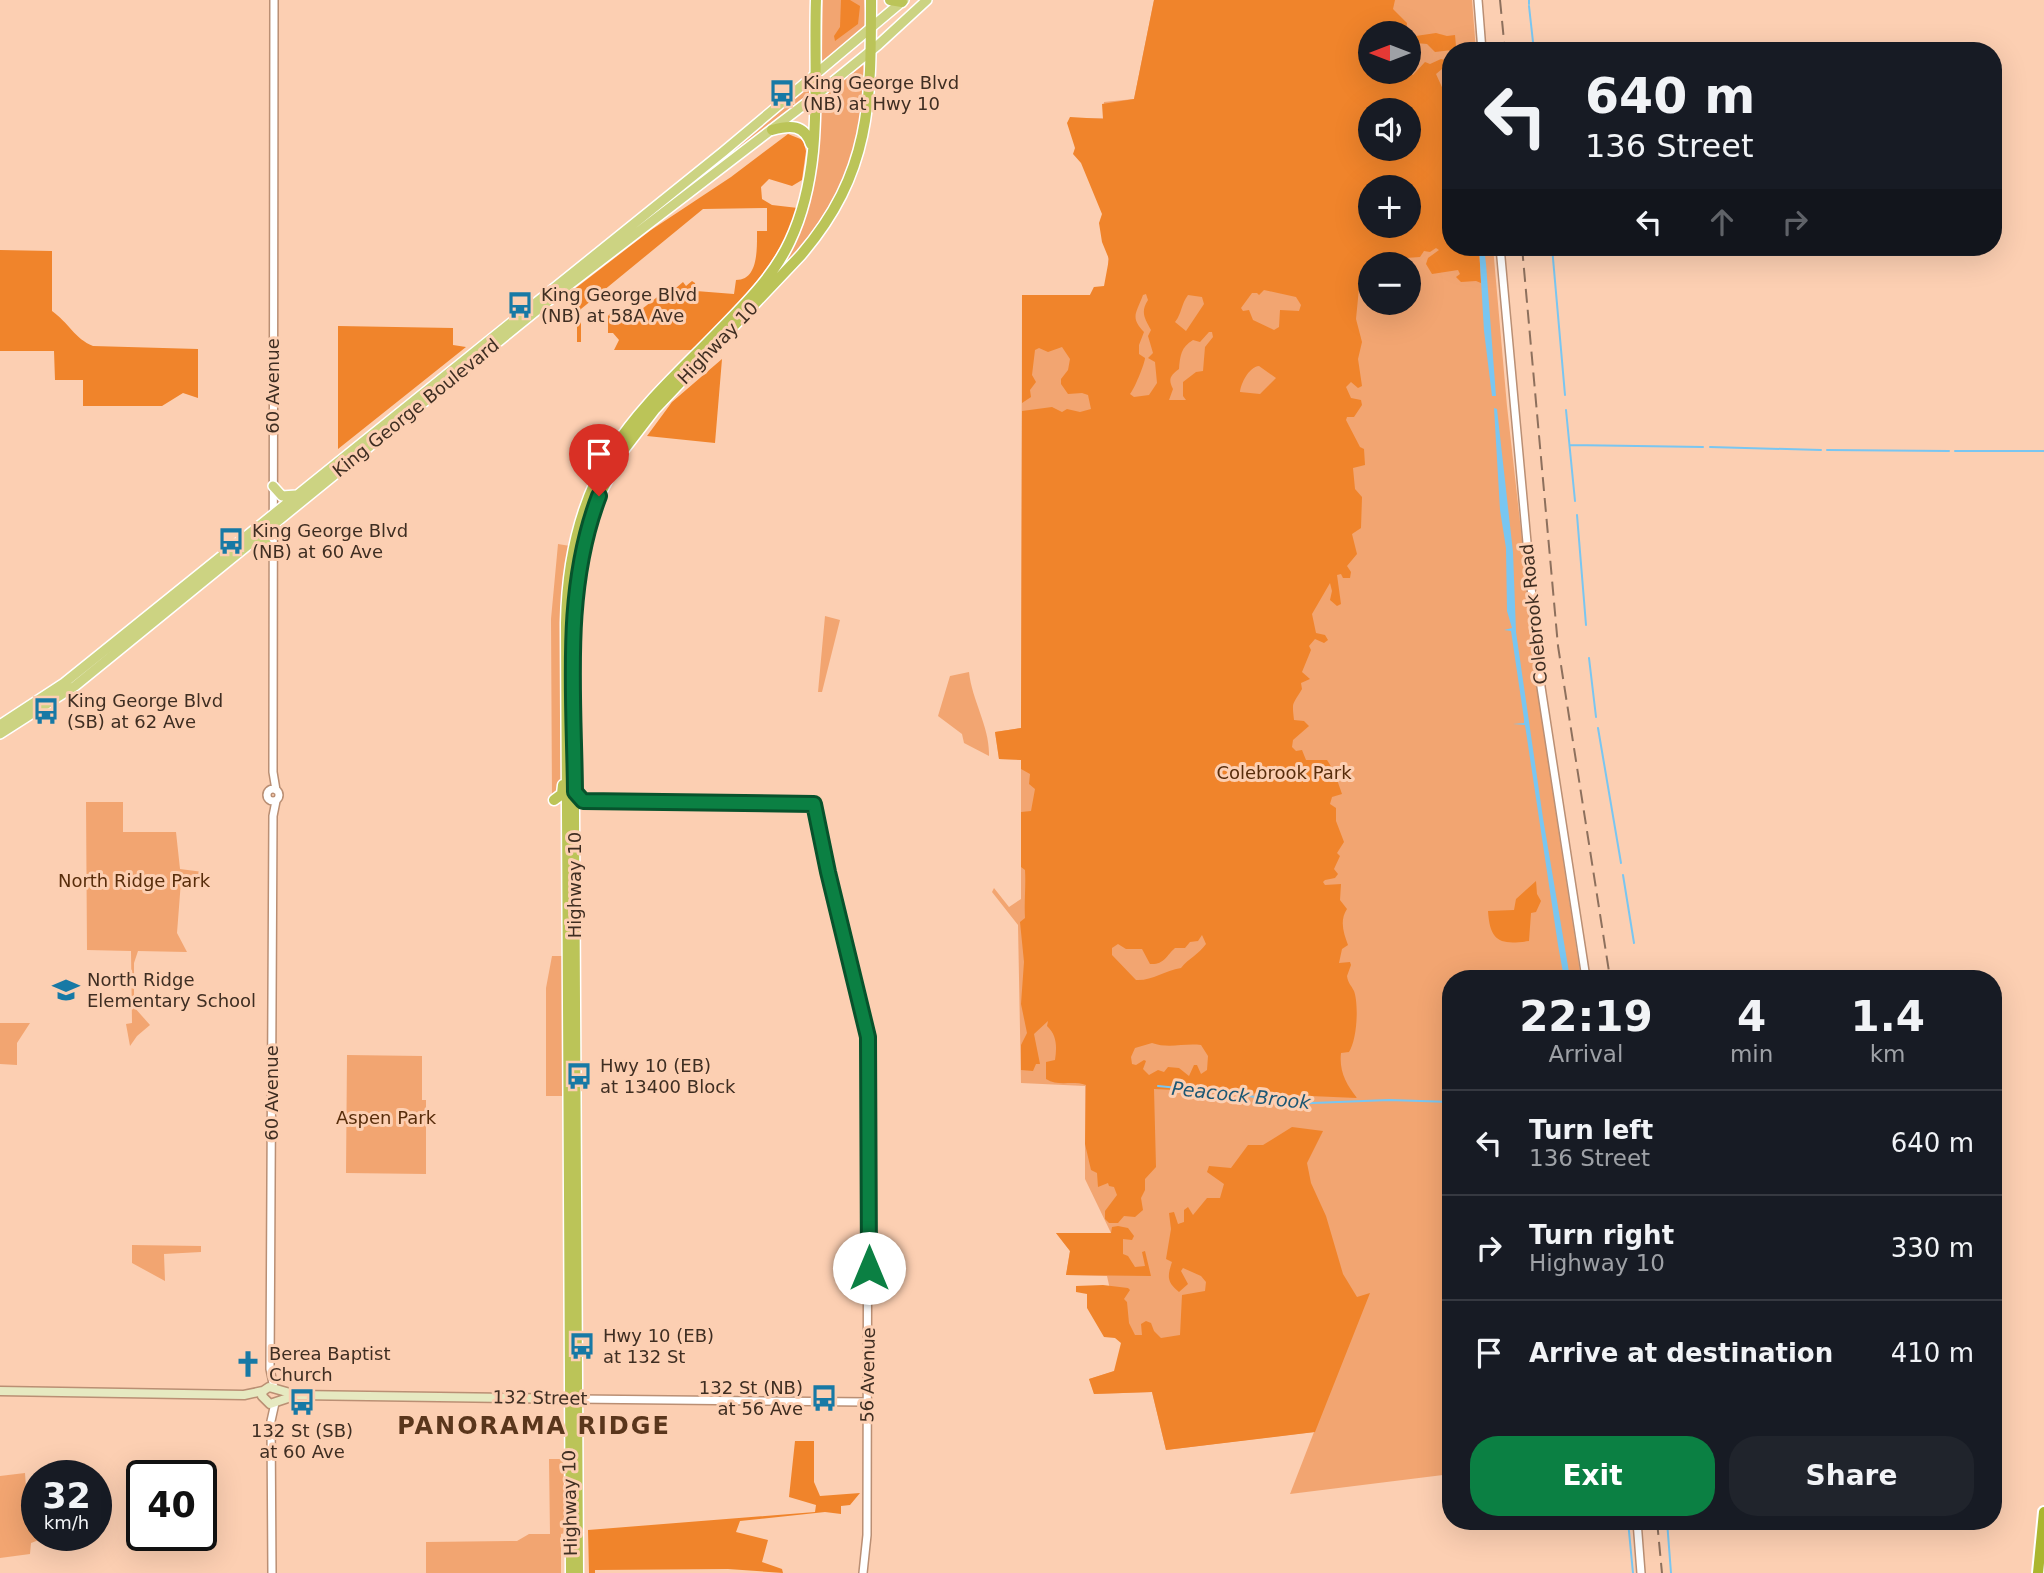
<!DOCTYPE html>
<meta charset="utf-8">
<style>
body{margin:0;font-family:"DejaVu Sans",sans-serif;background:#20242c;color:#f1f3f6;height:100vh;display:flex;flex-direction:column;font-size:26px;white-space:nowrap}
*{box-sizing:border-box;margin:0}
p{font-size:23px;color:#9ea1a6}
.icon{flex:none;width:38px;height:38px;fill:none;stroke:currentColor;stroke-width:2;stroke-linecap:round;stroke-linejoin:round}
.map{position:relative;flex:1;overflow:hidden}
.panel{position:absolute;left:1442px;top:970px;width:560px;height:560px;display:flex;flex-direction:column;background:#171b24;border-radius:28px;box-shadow:0 7px 28px #0002}
.panel>*{flex:none}
.banner{position:absolute;left:1442px;top:42px;width:560px;height:214px;border-radius:28px;box-shadow:0 7px 28px #0002;background:#171b24;color:#f1f3f6;overflow:hidden}
.needle{width:46px;rotate:270deg}
.fabs{position:absolute;left:1358px;top:21px;display:grid;gap:14px}
.fabs a{display:grid;place-items:center;width:63px;height:63px;border-radius:50%;background:#171b24;box-shadow:0 7px 28px #0002;font-size:35px}
.speed{position:absolute;left:21px;top:1460px;display:flex;gap:14px;font-size:35px;font-weight:700;text-align:center}
.speed>*{display:grid;place-content:center;width:91px;height:91px;border-radius:50%;background:#171b24;box-shadow:0 7px 28px #0002;line-height:1}
.speed small{font-size:18px;font-weight:400}
.speed .limit{border:4px solid #111;border-radius:10px;background:#fff;color:#111}
.pin{position:absolute;display:grid;place-items:center;width:60px;height:60px;color:#fff;margin:-72px -30px;border-radius:50% 50% 50% 0;rotate:-45deg;box-shadow:0 0 7px #0007}
.pin .icon{rotate:45deg}
.me{position:absolute;width:77px;margin:-38px;rotate:0deg;stroke-linejoin:round;filter:drop-shadow(0 0 5px #0008)}
.turn{display:flex;align-items:center;gap:24px;height:147px;padding:0 28px;font-size:32px}
.turn .icon{width:91px;height:91px;stroke-width:2.5}
.turn b{display:block;font-size:49px;line-height:60px}
.lanes{display:flex;align-items:center;height:66px;padding:0 28px;background:#0003;justify-content:center;gap:35px;direction:ltr}
.lanes .off{opacity:.35}
.eta{display:flex;justify-content:space-evenly;align-items:center;height:119px;text-align:center}
.eta b{font-size:42px;font-weight:600;line-height:49px}
.action{display:flex;gap:14px;margin-top:auto;padding:14px 28px}
.action a{flex:1;height:80px;border-radius:28px;background:#0b8043;color:#fff;font-size:28px;font-weight:600;line-height:80px;text-align:center}
.action a+a{background:#20242c;color:#f1f3f6}
ul{padding:0;list-style:none}
li{display:flex;align-items:center;gap:21px;height:105px;padding:0 28px;border-top:2px solid #363941}
li div{flex:1}
li b{display:block;font-size:26px}
li em{font-style:normal}
.map>svg:first-child{display:block}
.green{fill:#f2a571;fill-rule:evenodd}
.forest{fill:#f0842b;fill-rule:evenodd}
.water{fill:#79c6f1}
.lines{fill:none;stroke-linecap:round;stroke-linejoin:round}
.stream{stroke:#79c6f1;stroke-width:2}
.tertiary-casing{stroke:#ba8f74;stroke-width:10}
.secondary-casing{stroke:#ba8f74;stroke-width:11}
.primary-casing{stroke:#fff;stroke-width:12}
.trunk-casing{stroke:#fff;stroke-width:13}
.motorway-casing{stroke:#fff;stroke-width:14}
.tertiary{stroke:#fff;stroke-width:7}
.secondary{stroke:#e6e9c1;stroke-width:8}
.primary{stroke:#ccd382;stroke-width:9}
.trunk{stroke:#bbc458;stroke-width:10}
.motorway{stroke:#aab62f;stroke-width:10}
.rail{stroke:#8d705d;stroke-width:2;stroke-dasharray:14 7;stroke-linecap:butt}
.route-casing{stroke:#07532c;stroke-width:18}
.route{stroke:#0b8043;stroke-width:12}
.labels{text-anchor:middle;stroke-width:6;stroke-linejoin:round;paint-order:stroke}
.poi-label{font-size:18px;fill:#3f2e22;stroke:#fccfb2;text-anchor:start}
.street-label{font-size:18px;fill:#3f2e22;stroke:#fccfb2}
.park-label{font-size:18px;fill:#582d0b;stroke:#fccfb2}
.water-label{font-size:19px;font-style:italic;fill:#1c5774;stroke:#fccfb2}
.district-label{font-size:24px;font-weight:bold;letter-spacing:2px;fill:#5a361c;stroke:#fccfb2}
</style>
<div class="map">
<svg width="2044" height="1573" viewBox="0 0 2044 1573">
<rect width="100%" height="100%" fill="#fccfb2"/>
<!-- green -->
<path class="green" d="M823,0H864L866,26L822,62Z
M1154,0H1472L1476,51H1451V247H1493L1507,406L1544,735L1581,978H1451V1474L1290,1494L1314,1432L1166,1450L1152,1392L1094,1394L1089,1379L1134,1365L1127,1366L1107,1276L1066,1275L1070,1251L1056,1233H1111L1085,1179V1086L1021,1083L1018,925L992,892L994,888L1009,907L1021,899V760L999,759L995,732L1021,728L1022,295H1090L1094,287H1108V224L1076,118H1103L1104,102L1134,99ZM1370,33H1409V72H1370ZM1370,110H1409V149H1370ZM1370,187H1409V226H1370ZM1370,264H1409V303H1370Z
M863,63C866,79 863,96 861,112C852,185 813,236 764,288C774,273 785,258 794,243C818,199 818,147 819,99Z
M810,82V93L732,159L613,250L611,246Z
M558,544L570,546L561,731V788L552,799L551,619Z
M825,616L840,620L822,692H818Z
M969,672C972,701 990,727 989,756L964,743L962,734L938,716L950,676Z
M86,802H123V832H176L180,869L203,872V878L181,881L177,933L187,952L138,951L134,963V1007L150,1025L137,1036L130,1046L126,1024L132,1023L131,951L87,950Z
M552,956H565L564,1096H546V988Z
M0,1023H30L17,1043V1065L0,1064Z
M347,1055L422,1056V1100H426V1174L346,1173Z
M132,1245L201,1246V1252L164,1254L165,1281L132,1263Z
M549,1459H563L565,1533L561,1534V1573H426V1542L517,1541L529,1534H550Z
M25,1473L27,1502L37,1503V1535H52L31,1543L30,1554L0,1558V1476Z"/>
<!-- forest -->
<path class="forest" d="M841,0H850L860,6L858,24L835,41L834,36L840,27Z
M1154,0H1395L1393,9L1407,23L1406,33H1370V72H1405L1413,75L1425,62L1430,64L1441,59L1451,62V77H1447L1446,71L1442,69L1436,74L1446,96L1451,99V247H1479L1481,283L1476,281L1461,282L1456,277L1460,274L1458,270L1432,274L1426,264L1428,258L1439,250L1436,248L1430,252L1424,251L1420,257L1406,258L1405,264H1370V287L1359,288L1356,319L1362,342L1358,359L1362,386L1358,388L1351,382L1346,387L1351,398L1361,400L1362,405L1354,417H1347L1346,420L1360,447L1364,449L1365,465L1353,468L1355,489L1362,497L1361,528L1352,534L1357,554L1347,566L1351,572L1350,578H1343L1341,574L1337,575L1341,604L1337,606L1330,600L1332,591L1330,583L1312,614L1316,633L1325,635L1328,640L1324,643L1315,639L1309,646L1311,650L1302,672L1310,679L1301,683L1302,689C1292,706 1292,701 1294,720L1304,721L1309,726L1293,740L1292,747L1296,751L1302,750L1306,760H1327L1334,771L1342,794L1332,797L1330,804L1336,808V821L1344,842L1337,853L1340,856L1334,869L1338,874L1335,878L1325,880L1323,882L1325,885L1341,884L1340,900L1347,909C1339,921 1344,934 1348,945L1342,949L1339,963L1350,962L1351,965L1347,976C1348,983 1351,985 1354,991C1359,1005 1357,1040 1349,1052L1341,1053C1339,1071 1346,1084 1357,1098L1154,1089L1156,1167L1145,1179V1190L1141,1198L1143,1210L1135,1217L1124,1216L1118,1223H1109L1105,1219V1211L1117,1195L1114,1187L1109,1186L1108,1183L1098,1187L1097,1173L1091,1170L1085,1144L1086,1085C1072,1080 1059,1087 1046,1079V1062L1055,1060C1057,1047 1057,1035 1047,1026L1048,1021L1034,1034L1040,1064H1036L1033,1071L1021,1070V1045L1027,1033L1021,1004L1024,962L1020,922L1025,918C1024,901 1026,887 1025,870L1021,867V812L1031,811L1035,789L1029,784L1030,774L1021,769V760L999,759L995,732L1021,728L1022,411L1052,407L1062,412L1067,409L1080,412L1091,409L1088,395L1082,393L1068,394L1061,384V379L1068,370L1070,359L1062,347L1048,352L1039,348L1035,350L1032,375L1036,382L1030,390L1031,397L1022,403V295H1090L1094,287L1104,286L1109,259L1102,242L1099,223L1102,214L1081,163L1073,154L1075,148L1067,123L1070,117L1103,119L1102,104L1134,99ZM1370,110H1409V149H1370ZM1370,187H1409V226H1370ZM1264,290L1296,297L1301,305L1299,311L1280,310L1279,327L1274,330L1253,320L1249,310L1243,311L1241,308L1252,293H1257L1259,295ZM1146,294L1148,300C1140,312 1145,319 1151,330L1148,336L1153,353L1148,358L1155,362L1157,383L1149,395L1134,397L1130,394C1134,390 1145,363 1145,358L1139,354V345L1144,332C1130,317 1136,314 1143,295ZM1188,295L1202,297L1204,304L1186,331L1175,322C1182,313 1181,304 1188,295ZM1209,332H1212L1213,337L1205,347L1203,371L1196,372L1183,382V396L1186,400H1169L1173,389C1168,379 1170,376 1179,369C1180,356 1181,347 1193,340L1200,342ZM1259,366L1276,378L1260,394L1240,392C1241,383 1249,367 1259,366ZM1202,935L1206,944C1198,955 1189,958 1181,968C1164,971 1152,981 1136,980L1112,955V948L1118,944L1126,949H1142L1150,964C1164,965 1166,956 1175,948H1185L1190,942L1198,941ZM1152,1043C1169,1049 1183,1043 1201,1045L1208,1056L1207,1070L1201,1074L1197,1065H1194L1189,1076L1179,1068L1168,1067L1164,1072L1158,1070L1149,1075L1143,1069L1146,1061L1144,1060L1136,1065L1132,1064L1131,1057L1135,1048Z
M1436,33L1447,36L1455,35L1456,46L1452,50L1435,52L1427,44L1416,43L1409,49V37Z
M788,134L803,140L806,151L802,180L792,186L769,179L761,187L762,199L772,205L798,208C778,267 735,306 693,350H614L619,340L613,333H608V316L611,312L614,315L624,307L633,316L665,291L669,294L683,282L686,286L692,281L695,283L696,291L734,294L736,280C758,280 757,251 757,231H767V208L703,209L581,309V342H577V316L568,294L651,230L731,177Z
M0,250L52,251V311C68,322 75,339 93,346L198,349V398L183,393L162,406H83V380H55L54,351H0Z
M338,326L453,328V345L466,347L338,449Z
M722,359L715,443L647,436L672,402Z
M1536,881L1537,894L1541,901L1536,912L1531,913L1529,941C1500,945 1490,942 1488,911L1514,910L1516,899Z
M1292,1127L1323,1131L1307,1163L1311,1183L1326,1216L1343,1274L1357,1297L1370,1293L1315,1432L1166,1450L1152,1392L1094,1394L1089,1379L1114,1371L1121,1343L1115,1338L1104,1337L1087,1308V1294L1076,1292V1286L1103,1285L1128,1288L1130,1290L1124,1299L1127,1302L1129,1323L1135,1335H1142L1141,1324L1146,1321L1151,1323L1154,1331L1161,1338L1180,1335L1182,1295L1205,1291L1206,1282L1201,1276L1183,1268L1181,1271L1188,1284L1179,1292C1167,1282 1167,1277 1172,1262L1166,1259L1171,1229L1169,1213L1174,1212L1178,1224L1184,1222V1210L1188,1207L1193,1215L1207,1198H1220L1224,1184L1207,1172L1209,1166L1231,1168L1248,1145H1263Z
M1118,1226L1128,1228L1134,1236L1132,1240L1123,1239V1254L1128,1256L1135,1267L1145,1266L1142,1252L1145,1251L1151,1276L1066,1275L1070,1251L1056,1233H1111L1112,1227Z
M795,1441H814V1482L820,1496L860,1493L850,1505L841,1506V1514L825,1512L740,1521L736,1532L768,1540L762,1562L782,1569L783,1573L728,1569L595,1570V1573H589L588,1530L815,1512L816,1505L789,1497Z"/>
<!-- water -->
<path class="water" d="M1479,247H1484L1486,264L1496,396H1492L1484,331Z
M1494,408L1497,409L1513,552L1516,632L1543,818L1570,978H1564L1558,945L1525,725L1513,724L1524,723V719L1511,631L1504,630L1512,628L1507,611L1506,548L1500,510Z"/>
<g class="lines">
<!-- stream -->
<path class="stream" d="M1529,0V4
M1529,6L1534,51
M1552,247L1565,395
M1566,410L1575,501
M1570,445L1703,447
M1710,447L1821,450
M1827,450L1949,451
M1955,451H2044
M1577,515L1586,625
M1589,658L1596,717
M1598,728L1621,863
M1623,875L1634,943
M1158,1086L1240,1094L1288,1104L1389,1100L1451,1102
M1628,1521L1633,1573
M1667,1521L1671,1573"/>
<defs>
<path id="tertiary" d="M274,0L273,772L276,790
M1478,0L1482,51
M1500,247L1539,674L1586,978
M267 795a6 6 0 1 1 12 0a6 6 0 1 1-12 0Z
M583,801L814,804L868,1037L867,1535L863,1573
M274,1388L270,1369L273,816L276,801
M576,1399L867,1402
M1637,1521L1641,1573
M272,1573L271,1421L275,1403"/>
<path id="secondary" d="M0,1391L244,1395L263,1391
M297,1395L270,1404L262,1396L263,1391L269,1387L297,1395L575,1399"/>
<path id="primary" d="M273,486L282,496L296,495
M253,543L264,540L273,553
M0,725L64,683L723,152L904,0
M0,734L75,686L552,298L814,97L878,45L927,0"/>
<path id="trunk" d="M890,0L902,2
M772,130C790,125 804,124 811,144
M554,800L562,794L563,785
M571,1573L566,623C567,564 580,502 612,451C639,408 679,372 714,336C742,307 773,278 790,241C825,167 813,79 816,0
M578,1573L573,623L575,588L583,544L599,496L622,452L655,409L801,255C871,173 871,103 871,0"/>
<path id="motorway" d="M2038,1573L2044,1512"/>
</defs>
<!-- tertiary casing -->
<use href="#tertiary" class="tertiary-casing"/>
<!-- secondary casing -->
<use href="#secondary" class="secondary-casing"/>
<!-- primary casing -->
<use href="#primary" class="primary-casing"/>
<!-- trunk casing -->
<use href="#trunk" class="trunk-casing"/>
<!-- motorway casing -->
<use href="#motorway" class="motorway-casing"/>
<!-- tertiary -->
<use href="#tertiary" class="tertiary"/>
<!-- secondary -->
<use href="#secondary" class="secondary"/>
<!-- primary -->
<use href="#primary" class="primary"/>
<!-- trunk -->
<use href="#trunk" class="trunk"/>
<!-- motorway -->
<use href="#motorway" class="motorway"/>
<!-- rail -->
<path class="rail" d="M1500,0L1505,51
M1522,247L1558,646L1610,978
M1657,1521L1662,1573"/>
</g>
<g class="lines">
<defs>
<path id="route" d="M599,496C563,590 574,692 575,792L583,801L814,804L828,872L868,1037L869,1268"/>
</defs>
<!-- route casing -->
<use href="#route" class="route-casing"/>
<!-- route -->
<use href="#route" class="route"/>
</g>
<!-- icons -->
<defs>
<symbol id="bus-bare" viewBox="-9 -9 18 18"><path d="M-5-6H5V4H4V6H2V4H-2V6H-4V4H-5ZM-3.5-4V0h7V-4ZM-3.5 1.2v1.5H-2V1.2ZM2 1.2v1.5H3.5V1.2Z" fill="#1779a5" stroke="#fccfb2" stroke-width="2.5" paint-order="stroke"/></symbol>
<symbol id="school-bare" viewBox="-9 -9 18 18"><path d="M0-5L7-2L0 1L-7-2ZM-4 1L0 2.5L4 1V4Q0 6-4 4Z" fill="#1779a5" stroke="#fccfb2" stroke-width="2.5" paint-order="stroke"/></symbol>
<symbol id="church-bare" viewBox="-9 -9 18 18"><path d="M-1.2-6h2.4v3.5h3.3v2.4h-3.3V6h-2.4V-.1h-3.3v-2.4h3.3Z" fill="#1779a5" stroke="#fccfb2" stroke-width="2.5" paint-order="stroke"/></symbol>
</defs>
<g fill-rule="evenodd">
<use href="#bus-bare" x="763" y="74" width="38" height="38"/>
<use href="#bus-bare" x="501" y="286" width="38" height="38"/>
<use href="#bus-bare" x="212" y="522" width="38" height="38"/>
<use href="#bus-bare" x="27" y="692" width="38" height="38"/>
<use href="#school-bare" x="47" y="971" width="38" height="38"/>
<use href="#bus-bare" x="560" y="1057" width="38" height="38"/>
<use href="#bus-bare" x="563" y="1327" width="38" height="38"/>
<use href="#church-bare" x="229" y="1345" width="38" height="38"/>
<use href="#bus-bare" x="805" y="1379" width="38" height="38"/>
<use href="#bus-bare" x="283" y="1383" width="38" height="38"/>
</g>
<g class="labels">
<!-- poi labels -->
<g class="poi-label">
<text x="803" y="89">King George Blvd<tspan x="803" dy="21">(NB) at Hwy 10</tspan></text>
<text x="541" y="301">King George Blvd<tspan x="541" dy="21">(NB) at 58A Ave</tspan></text>
<text x="252" y="537">King George Blvd<tspan x="252" dy="21">(NB) at 60 Ave</tspan></text>
<text x="67" y="707">King George Blvd<tspan x="67" dy="21">(SB) at 62 Ave</tspan></text>
<text x="87" y="986">North Ridge<tspan x="87" dy="21">Elementary School</tspan></text>
<text x="600" y="1072">Hwy 10 (EB)<tspan x="600" dy="21">at 13400 Block</tspan></text>
<text x="603" y="1342">Hwy 10 (EB)<tspan x="603" dy="21">at 132 St</tspan></text>
<text x="269" y="1360">Berea Baptist<tspan x="269" dy="21">Church</tspan></text>
<text x="803" y="1394" text-anchor="end">132 St (NB)<tspan x="803" dy="21">at 56 Ave</tspan></text>
<text x="302" y="1437" text-anchor="middle">132 St (SB)<tspan x="302" dy="21">at 60 Ave</tspan></text>
</g>
<!-- street labels -->
<g class="street-label">
<text transform="translate(718 343) rotate(-46)" y="6">Highway 10</text>
<text transform="translate(273 386) rotate(-90)" y="6">60 Avenue</text>
<text transform="translate(416 408) rotate(-39)" y="6">King George Boulevard</text>
<text transform="translate(1534 614) rotate(-96)" y="6">Colebrook Road</text>
<text transform="translate(575 885) rotate(-90)" y="6">Highway 10</text>
<text transform="translate(272 1093) rotate(-90)" y="6">60 Avenue</text>
<text transform="translate(868 1375) rotate(-89)" y="6">56 Avenue</text>
<text transform="translate(540 1398) rotate(1)" y="6">132 Street</text>
<text transform="translate(570 1503) rotate(-91)" y="6">Highway 10</text>
</g>
<!-- park labels -->
<g class="park-label">
<text x="1284" y="779">Colebrook Park</text>
<text x="134" y="887">North Ridge Park</text>
<text x="386" y="1124">Aspen Park</text>
</g>
<!-- water labels -->
<g class="water-label">
<text transform="translate(1241 1095) rotate(6)" y="7">Peacock Brook</text>
</g>
<!-- district labels -->
<g class="district-label">
<text x="534" y="1434">PANORAMA RIDGE</text>
</g>
</g>
</svg>
<div class="fabs">
<a><svg class="needle" viewBox="-14 -14 28 28"><path d="M0-13l5 13h-10z" fill="#e53935"/><path d="M0 13l5-13h-10z" fill="#9ea1a6"/></svg></a>
<a><svg class="icon" aria-label="sound" viewBox="0 0 24 24"><path d="M4 9h4l5-4v14l-5-4H4zM17 9q2 3 0 6"/></svg></a>
<a>+</a>
<a>−</a>
</div>
<div class="speed"><div>32<small>km/h</small></div><div class="limit">40</div></div>
<div class="pin" style="left:599px;top:496px;background:#d93025"><svg class="icon" aria-label="arrive" viewBox="0 0 24 24"><path d="M6 21V4h12l-3 4 3 4H6"/></svg></div>
<svg class="me" style="left:869px;top:1268px" viewBox="-20 -20 40 40"><circle r="19" fill="#fff"/><path d="M0-13L10 11 0 6-10 11z" fill="#0b8043"/></svg>
<div class="banner">
<div class="turn"><svg class="icon" aria-label="left" viewBox="0 0 24 24"><path d="M17 20v-9H6M10 6l-5 5 5 5"/></svg><div><b>640 m</b>136 Street</div></div>
<div class="lanes"><svg class="icon" aria-label="left" viewBox="0 0 24 24"><path d="M17 20v-9H6M10 6l-5 5 5 5"/></svg><svg class="icon off" aria-label="ahead" viewBox="0 0 24 24"><path d="M12 20V5M6 11l6-6 6 6"/></svg><svg class="icon off" aria-label="right" viewBox="0 0 24 24"><path d="M7 20v-9h11M14 6l5 5-5 5"/></svg></div>
</div>
<section class="panel">
<div class="eta">
<div><b>22:19</b><p>Arrival</p></div>
<div><b>4</b><p>min</p></div>
<div><b>1.4</b><p>km</p></div>
</div>
<ul>
<li><svg class="icon" aria-label="left" viewBox="0 0 24 24"><path d="M17 20v-9H6M10 6l-5 5 5 5"/></svg><div><b>Turn left</b><p>136 Street</p></div><em>640 m</em></li>
<li><svg class="icon" aria-label="right" viewBox="0 0 24 24"><path d="M7 20v-9h11M14 6l5 5-5 5"/></svg><div><b>Turn right</b><p>Highway 10</p></div><em>330 m</em></li>
<li><svg class="icon" aria-label="arrive" viewBox="0 0 24 24"><path d="M6 21V4h12l-3 4 3 4H6"/></svg><div><b>Arrive at destination</b></div><em>410 m</em></li>
</ul>
<div class="action"><a>Exit</a><a>Share</a></div>
</section>
</div>
